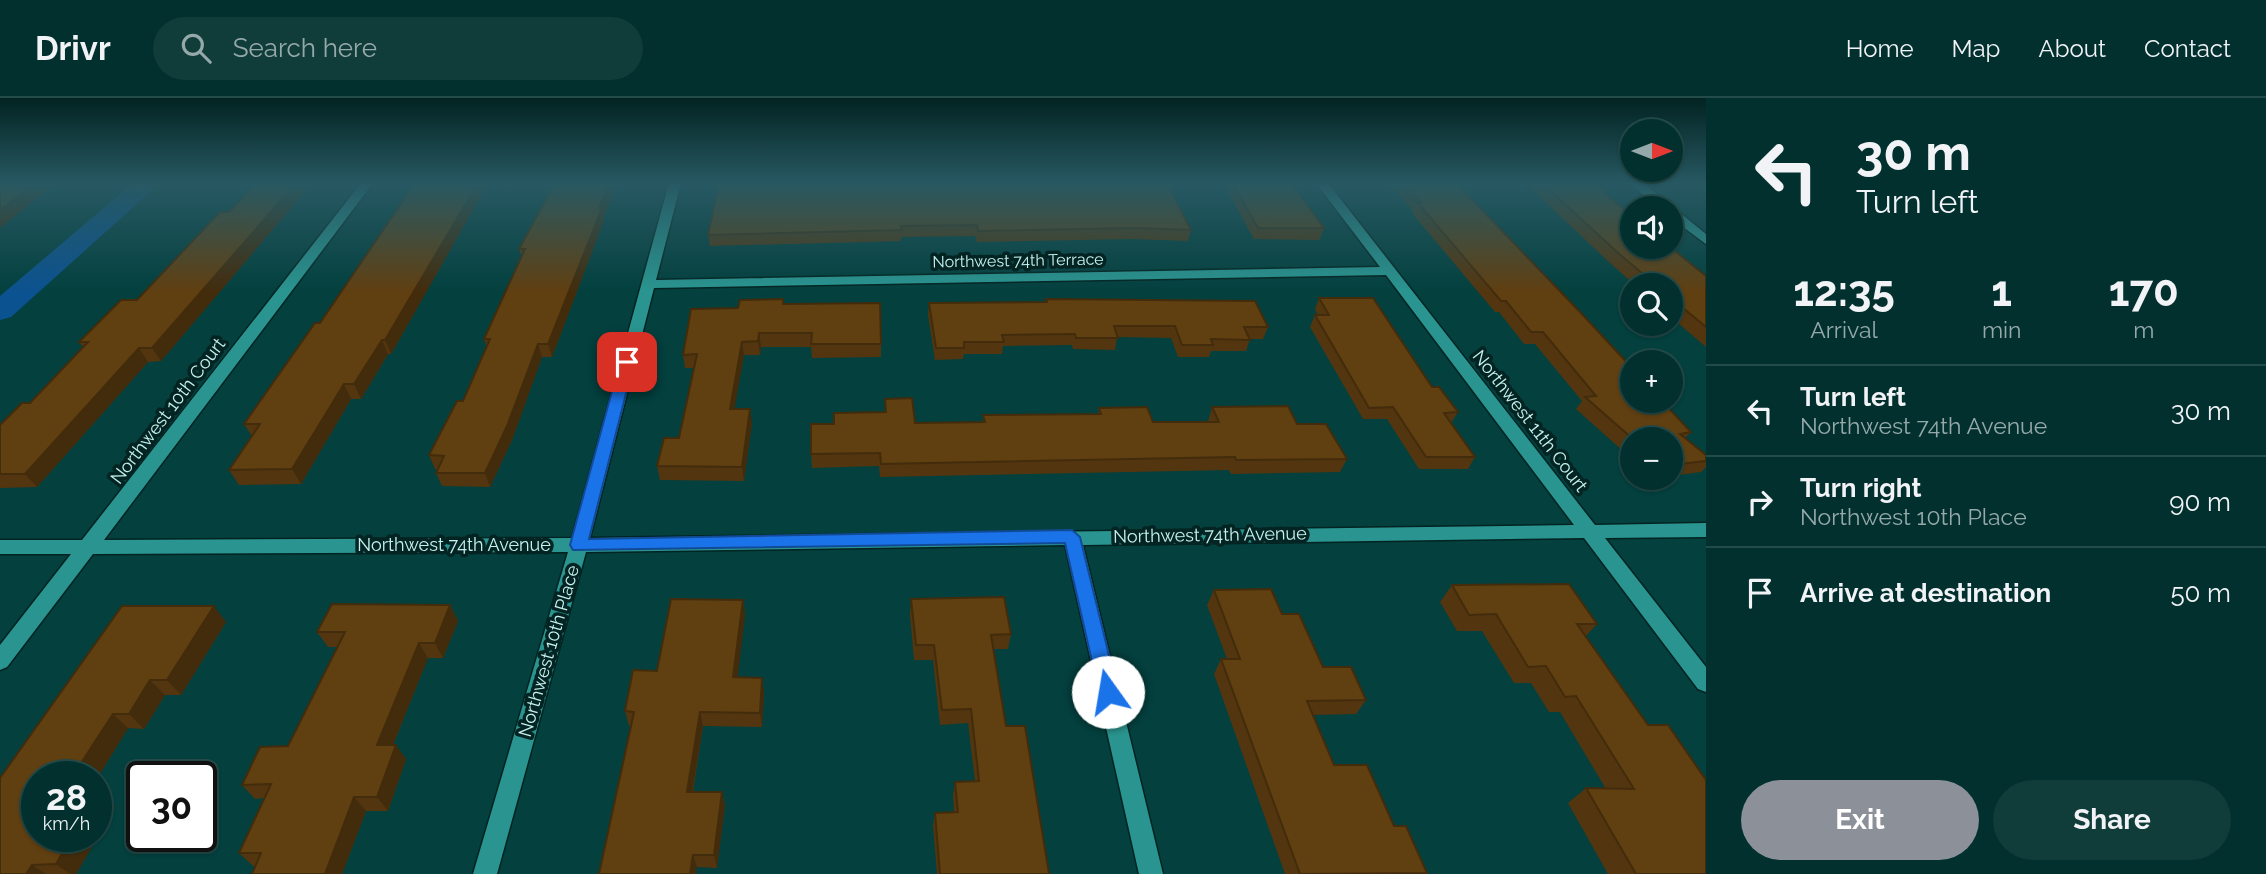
<!DOCTYPE html>
<meta charset="utf-8">
<style>
body{margin:0;font-family:Raleway,sans-serif;background:#103c3a;color:#f1f3f6;height:100vh;display:flex;flex-direction:column;font-size:26px;white-space:nowrap}
*{box-sizing:border-box;margin:0}
p{font-size:23px;color:#96a9aa}
.icon{flex:none;width:38px;height:38px;fill:none;stroke:currentColor;stroke-width:2;stroke-linecap:round;stroke-linejoin:round}
.map{position:relative;flex:1;overflow:hidden}
.sheet{display:flex;flex-direction:column;background:#02302e;width:560px}
.sheet>*{flex:none}
.banner{background:#02302e;color:#f1f3f6;overflow:hidden}
.needle{width:46px;rotate:90deg}
.controls{position:absolute;left:1620px;top:21px;display:grid;gap:14px}
.controls a{display:grid;place-items:center;width:63px;height:63px;border-radius:50%;background:#02302e;box-shadow:0 2px 5px #0004,0 0 0 2px #234b4a;font-size:35px}
.speed{position:absolute;left:21px;top:663px;display:flex;gap:14px;font-size:35px;font-weight:700;text-align:center}
.speed>*{display:grid;place-content:center;width:91px;height:91px;border-radius:50%;background:#02302e;box-shadow:0 2px 5px #0004,0 0 0 2px #234b4a;line-height:1}
.speed small{font-size:18px;font-weight:400}
.speed .limit{border:4px solid #111;border-radius:10px;background:#fff;color:#111}
.pin{position:absolute;display:grid;place-items:center;width:60px;height:60px;color:#fff;margin:-30px;border-radius:14px;box-shadow:0 4px 10px #0006}
.me{position:absolute;width:77px;margin:-38px;rotate:347deg;stroke-linejoin:round;filter:drop-shadow(0 0 5px #0008)}
.turn{display:flex;align-items:center;gap:24px;height:147px;padding:0 35px;font-size:32px}
.turn .icon{width:91px;height:91px;stroke-width:2.5}
.turn b{display:block;font-size:49px;line-height:60px}
.eta{display:flex;justify-content:space-evenly;align-items:center;height:119px;text-align:center}
.eta b{font-size:42px;font-weight:700;line-height:49px}
.button{display:flex;gap:14px;margin-top:auto;padding:14px 35px}
.button a{flex:1;height:80px;border-radius:42px;background:#8c9099;color:#fff;font-size:28px;font-weight:700;line-height:80px;text-align:center}
.button a+a{background:#103c3a;color:#f1f3f6}
ul{padding:0;list-style:none}
li{display:flex;align-items:center;gap:21px;height:91px;padding:0 35px;border-top:2px solid #234b4a}
li div{flex:1}
li b{display:block;font-size:26px}
li em{font-style:normal}
header{display:flex;align-items:center;gap:42px;box-sizing:border-box;height:98px;padding:0 35px;background:#02302e;border-bottom:2px solid #234b4a}
header strong{font-size:33px}
nav{display:flex;gap:38px;margin-inline-start:auto;font-size:24px}
.search{width:490px;height:63px;background:#103c3a;display:flex;align-items:center;gap:18px;box-sizing:border-box;padding:0 24px;border-radius:38px;color:#96a9aa;font-size:26px}
main{display:flex;flex:1;min-height:0}
.map>svg:first-child{display:block}
.lines{fill:none;stroke-linecap:round;stroke-linejoin:round}
.canal{fill:#0b5290;fill-rule:evenodd}
.minor-casing{stroke:#032422;stroke-width:3}
.minor{fill:#2a9590;fill-rule:evenodd}
.wall{fill:#53360f}
.shaded-wall{fill:#432c0c}
.building{fill:#603f11;stroke:#432c0c;stroke-width:2}
.route{fill:#1a73e8;stroke:#114b97;stroke-width:2}
.labels{text-anchor:middle;stroke-width:7;stroke-linejoin:round;paint-order:stroke}
.far-street-label{font-size:16px;fill:#c5f2ef;stroke:#032422}
.street-label{font-size:18px;fill:#c5f2ef;stroke:#032422}
</style>
<header>
<strong>Drivr</strong>
<div class="search"><svg class="icon" aria-label="search" viewBox="0 0 24 24"><circle cx="10" cy="10" r="6"/><path d="M15 15l6 6"/></svg>Search here</div>
<nav><a>Home</a><a>Map</a><a>About</a><a>Contact</a></nav>
</header>
<main>
<div class="map">
<svg width="1706" height="776" viewBox="0 0 1706 776">
<rect width="100%" height="100%" fill="#03403e"/>
<g class="lines">
<!-- canal -->
<path class="canal" d="M133,85H160L11,219L0,222V198Z"/>
<defs>
<path id="minor" d="M361,85H373L104,442L572,440L669,85H681L656,182L1380,169L1316,85H1328L1595,427L1706,425V439L1605,440L1706,569V594L1698,591L1584,440L1083,447L1163,776H1139L1065,447L586,454L497,776H473L568,454L93,456L7,569L0,572V547L71,456H0V442H82ZM1386,177L1574,427L590,440L654,190Z
M1629,85H1643L1706,136V146L1671,120V110H1659Z"/>
</defs>
<!-- minor casing -->
<use href="#minor" class="minor-casing"/>
<!-- minor -->
<use href="#minor" class="minor"/>
</g>
<!-- wall -->
<path class="wall" d="M256,85H312L161,263L148,264L37,389L0,390V327L30,305L83,249L79,244L137,202L229,114Z
M415,85H488L391,256H388L361,301H351L301,386L239,387L229,372L252,338L244,326L320,225Z
M555,85H618L604,118V122L552,259H542L512,342L490,389L442,388L436,375L438,371H435L429,357L463,303L487,249L484,241L522,159L519,151Z
M719,85L1191,132L1188,143L1132,141L977,144L975,138L901,139V143L710,148L708,137Z
M1223,85H1291L1324,130L1319,142L1254,141Z
M1389,85H1456L1691,334L1685,340L1706,357V369L1701,374L1671,378V341H1633V362L1576,311L1582,303L1535,246H1524L1499,214H1495L1412,115L1413,113Z
M1525,85H1596L1607,95L1606,97L1706,178V249L1671,219V187H1635L1610,165Z
M1319,200L1432,289L1458,314L1451,325L1475,359L1468,371H1419L1387,321H1363L1310,229L1315,217H1318L1315,211Z
M1046,201L1268,229L1263,241H1250L1246,253H1211L1209,259H1178L1171,240L1117,239L1115,252L1073,251L1072,247L1003,248L1002,256H964L963,261L935,262L928,217L929,205L1046,204Z
M783,206L881,246V259L812,260L811,249H761L760,257H744L734,311L752,325L744,383L660,382L657,368L679,340L694,270H685L683,257L738,210Z
M885,301L915,325L983,324V317L1098,316L1099,310L1153,324H1208L1212,309L1297,326L1347,361L1340,374L1231,376L1229,372L880,379L879,368L812,370L811,356L834,326L885,314Z
M1452,487L1597,526L1586,538L1706,776H1608L1568,705L1586,690L1606,691L1560,614H1549L1531,585H1514L1482,533H1457L1440,504Z
M1214,492L1282,516L1323,569L1366,602L1356,616L1313,617L1334,667L1394,728L1427,775L1426,776H1285L1214,576L1221,561H1227L1207,507Z
M911,501L1011,536L1008,551H993L1006,628L1049,776H937L933,728L935,715L954,714L953,697L955,684L975,683L968,625L940,627L933,562H914L910,517Z
M743,502L745,517L737,579L764,594L762,629L703,628L693,694H722L725,707L717,770L697,769L631,628H629L625,613L657,573Z
M450,507L458,523L443,560H428L393,647L406,661L388,713H366L342,776H252L256,768H253L239,755L264,700L255,701L242,687L288,648L337,549H328L317,534Z
M226,524L181,597H165L144,631L128,630L96,682V679L37,738L98,695L115,709L76,776H0V680Z"/>
<!-- shaded-wall -->
<path class="shaded-wall" d="M35,85H56L0,130V112Z
M296,85H312L161,263L152,250Z
M478,85H488L391,256L385,242Z
M610,85H618L604,118V122L552,259L548,246L599,110Z
M759,235L761,249L760,257L758,243Z
M382,242L388,256L361,301L354,286Z
M742,244L744,257L732,325L730,311Z
M538,246L542,259L512,342L490,389L485,375Z
M139,250L148,264L37,389L25,376Z
M344,286L351,301L301,386L292,371Z
M750,311L752,325L744,383L742,369Z
M743,502L745,517L736,594L733,579Z
M450,507L458,523L443,560L435,545Z
M214,508L226,524L181,597L167,582Z
M419,545L428,560L387,661L377,647Z
M762,580L764,594L762,629L760,615Z
M150,582L165,597L144,631L129,616Z
M700,614L703,628L690,707L687,694Z
M113,616L128,630L96,682V679H72Z
M396,647L406,661L388,713L377,699Z
M722,694L725,707L717,770L714,757Z
M98,695L115,709L76,776H70L56,766L72,738H96V698Z
M354,699L366,713L342,776H325Z
M693,757L697,769L696,776H690Z
M32,767L46,776H26Z"/>
<!-- building -->
<path class="building" d="M0,85H35L0,112Z
M256,85H296L152,250H139L25,376H0V327L22,305H30L88,244H79L121,202H137L220,114H229Z
M415,85H478L385,242H382L354,286H344L292,371L229,372L260,326H244L315,225H320Z
M555,85H610L599,110H602L548,246H538L507,328L485,375H436L444,358L429,357L457,303H463L490,241H484L525,151H519Z
M719,85H1167L1191,132L1134,130L978,133L977,127L901,128L902,132L708,137Z
M1232,85H1291L1324,130H1258Z
M1403,85H1456L1581,215L1633,271V303H1662L1691,334L1680,336L1706,357V363L1671,367V341H1633L1585,299L1596,298L1543,234H1531L1506,203H1501L1417,104H1421Z
M1542,85H1596L1607,95H1604L1633,118V149H1670L1706,178V229L1671,200V187H1656L1617,154Z
M1319,200H1373L1432,289H1439L1458,314L1444,315L1475,359H1426L1393,309L1369,310L1315,217H1329Z
M783,201V206L880,205L881,246H811L812,235H759L758,243L742,244L730,311H750L742,369L657,368L664,340H679L697,256L683,257L691,211L738,210L740,202Z
M1046,201L1255,203L1268,229H1244L1250,242L1211,241L1213,247H1182L1175,228H1114L1118,240H1076L1075,236L1002,237L1004,244H964V250H936L929,205L1047,204Z
M912,300L915,325L985,324L983,317L1101,316L1099,310L1147,309L1153,324H1219L1212,309L1288,308L1297,326H1326L1347,361L1236,362L1235,359L881,366L880,355L811,356V326H834V315L886,314L885,301Z
M1569,486L1597,526H1577L1648,627H1668L1706,682V776H1636L1586,690L1634,691L1576,598L1565,599L1546,568L1528,569L1496,516L1469,517L1452,487Z
M1271,491L1282,516H1299L1323,569H1351L1366,602L1307,603L1334,667H1367L1394,728H1406L1427,775L1300,776L1221,561H1240L1214,492Z
M1004,499L1011,536L991,537L1006,628H1025L1049,776H940L935,715L958,714L955,684L979,683L971,611L942,612L934,547H916L911,501Z
M671,501L743,502L733,579L762,580L760,615L700,614L687,694H722L714,757H693L690,776H599L634,614L625,613L633,572L657,573Z
M332,506L450,507L435,545H419L377,647H396L377,699H354L325,776H252L261,755H239L271,686L242,687L260,649L288,648L345,534H317Z
M122,508H214L167,582H150L129,616H113L72,679H37V738H72L56,766L32,767L26,776H0V680Z"/>
<!-- sky -->
<linearGradient id="sky" x2="0" y2="1"><stop stop-color="#022322"/><stop offset="0.44" stop-color="#285963"/><stop offset="1" stop-color="#285963" stop-opacity="0"/></linearGradient>
<rect width="1706" height="194" fill="url(#sky)"/>
<!-- route -->
<path class="route" d="M627,260L634,264L589,441L1072,432L1080,439L1118,594L1115,600L1108,603L1101,600L1099,594L1065,445L573,452L570,447L620,264Z"/>
<g class="labels">
<!-- far-street labels -->
<g class="far-street-label">
<text transform="translate(1018 162) rotate(-1)" y="6">Northwest 74th Terrace</text>
</g>
<!-- street labels -->
<g class="street-label">
<text transform="translate(168 313) rotate(-53)" y="6">Northwest 10th Court</text>
<text transform="translate(1530 323) rotate(52)" y="6">Northwest 11th Court</text>
<text transform="translate(1210 437) rotate(-1)" y="6">Northwest 74th Avenue</text>
<text x="454" y="453">Northwest 74th Avenue</text>
<text transform="translate(549 553) rotate(-74)" y="6">Northwest 10th Place</text>
</g>
</g>
</svg>
<div class="controls">
<a><svg class="needle" viewBox="-14 -14 28 28"><path d="M0-13l5 13h-10z" fill="#e53935"/><path d="M0 13l5-13h-10z" fill="#96a9aa"/></svg></a>
<a><svg class="icon" aria-label="sound" viewBox="0 0 24 24"><path d="M4 9h4l5-4v14l-5-4H4zM17 9q2 3 0 6"/></svg></a>
<a><svg class="icon" aria-label="search" viewBox="0 0 24 24"><circle cx="10" cy="10" r="6"/><path d="M15 15l6 6"/></svg></a>
<a>+</a>
<a>−</a>
</div>
<div class="speed"><div>28<small>km/h</small></div><div class="limit">30</div></div>
<div class="pin" style="left:627px;top:264px;background:#d93025"><svg class="icon" aria-label="arrive" viewBox="0 0 24 24"><path d="M6 21V4h12l-3 4 3 4H6"/></svg></div>
<svg class="me" style="left:1108px;top:594px" viewBox="-20 -20 40 40"><circle r="19" fill="#fff"/><path d="M0-13L10 11 0 6-10 11z" fill="#1a73e8"/></svg>
</div>
<section class="sheet">
<div class="banner">
<div class="turn"><svg class="icon" aria-label="left" viewBox="0 0 24 24"><path d="M17 20v-9H6M10 6l-5 5 5 5"/></svg><div><b>30 m</b>Turn left</div></div>
</div>
<div class="eta">
<div><b>12:35</b><p>Arrival</p></div>
<div><b>1</b><p>min</p></div>
<div><b>170</b><p>m</p></div>
</div>
<ul>
<li><svg class="icon" aria-label="left" viewBox="0 0 24 24"><path d="M17 20v-9H6M10 6l-5 5 5 5"/></svg><div><b>Turn left</b><p>Northwest 74th Avenue</p></div><em>30 m</em></li>
<li><svg class="icon" aria-label="right" viewBox="0 0 24 24"><path d="M7 20v-9h11M14 6l5 5-5 5"/></svg><div><b>Turn right</b><p>Northwest 10th Place</p></div><em>90 m</em></li>
<li><svg class="icon" aria-label="arrive" viewBox="0 0 24 24"><path d="M6 21V4h12l-3 4 3 4H6"/></svg><div><b>Arrive at destination</b></div><em>50 m</em></li>
</ul>
<div class="button"><a>Exit</a><a>Share</a></div>
</section>
</main>
